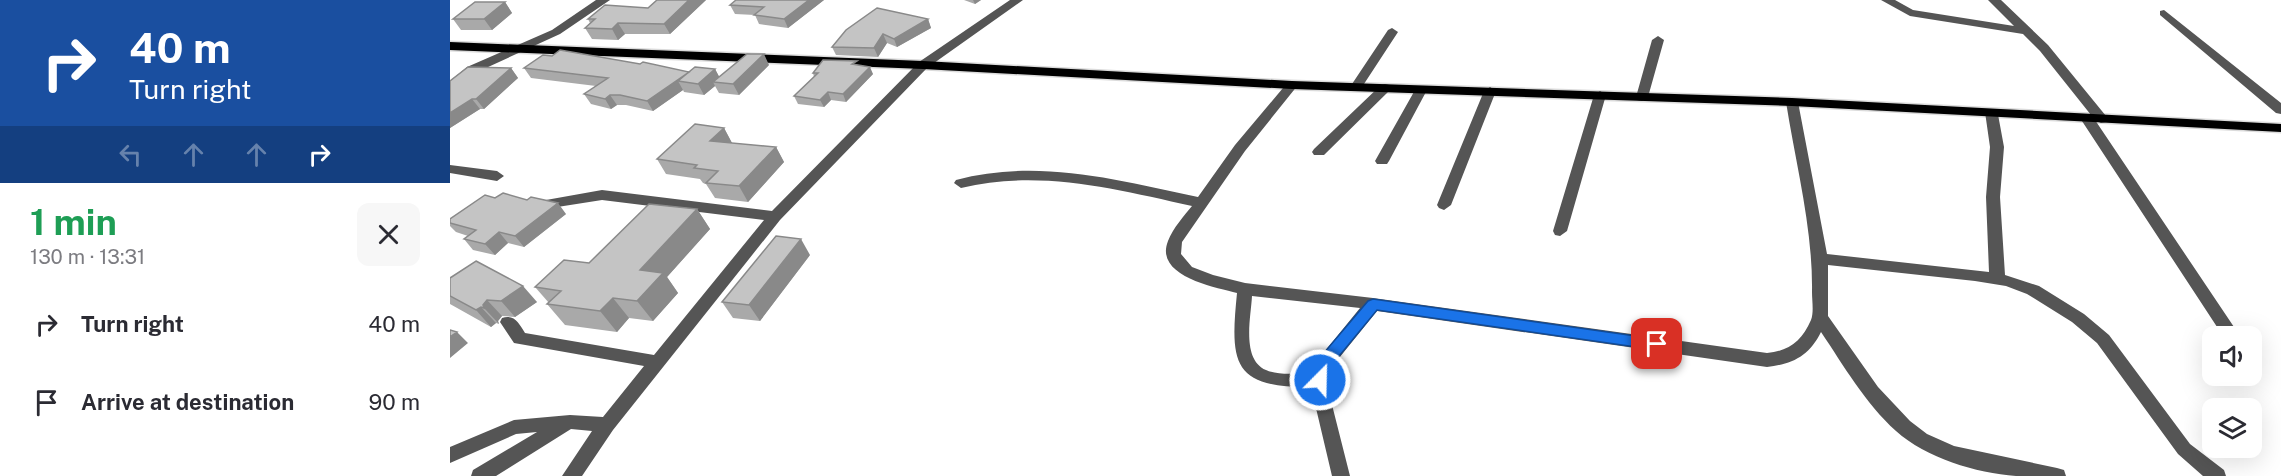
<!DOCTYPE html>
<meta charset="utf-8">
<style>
body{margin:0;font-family:"Public Sans",sans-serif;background:#f7f7f7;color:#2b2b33;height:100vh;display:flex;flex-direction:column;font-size:22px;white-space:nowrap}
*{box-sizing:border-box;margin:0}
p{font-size:20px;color:#7c7c81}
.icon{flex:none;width:33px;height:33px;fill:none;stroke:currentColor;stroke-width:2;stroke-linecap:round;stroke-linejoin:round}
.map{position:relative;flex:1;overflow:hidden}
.side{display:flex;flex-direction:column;background:#fff;width:450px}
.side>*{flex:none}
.banner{background:#1a4fa0;color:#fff;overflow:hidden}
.controls{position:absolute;left:1752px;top:326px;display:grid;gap:12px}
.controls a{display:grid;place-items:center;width:60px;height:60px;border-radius:12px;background:#fff;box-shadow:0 6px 24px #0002;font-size:30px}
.pin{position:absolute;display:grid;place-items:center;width:51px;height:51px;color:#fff;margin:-26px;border-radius:12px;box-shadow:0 3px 9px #0006}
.me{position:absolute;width:66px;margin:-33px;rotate:23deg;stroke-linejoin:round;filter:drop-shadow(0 0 4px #0008)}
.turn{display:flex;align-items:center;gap:21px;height:126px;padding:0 30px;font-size:27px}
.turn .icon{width:78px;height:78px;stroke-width:2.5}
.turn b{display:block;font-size:42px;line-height:51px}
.lanes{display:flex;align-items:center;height:57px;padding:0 30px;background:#0003;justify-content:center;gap:30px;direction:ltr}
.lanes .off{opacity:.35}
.round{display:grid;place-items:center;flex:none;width:63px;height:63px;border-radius:12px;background:#f7f7f7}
.summary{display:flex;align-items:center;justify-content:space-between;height:102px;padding:0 30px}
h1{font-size:36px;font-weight:700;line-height:45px;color:#1e9e55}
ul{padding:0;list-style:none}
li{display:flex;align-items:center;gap:18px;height:78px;padding:0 30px}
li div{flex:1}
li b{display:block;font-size:22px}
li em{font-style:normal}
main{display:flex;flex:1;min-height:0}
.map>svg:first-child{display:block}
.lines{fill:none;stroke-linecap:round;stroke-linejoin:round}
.major-casing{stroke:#dbdbdb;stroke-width:3}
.minor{fill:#555;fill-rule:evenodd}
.major{fill:#000;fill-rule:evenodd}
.wall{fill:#a9a9a9}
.shaded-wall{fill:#898989}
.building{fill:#c4c4c4;stroke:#898989;stroke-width:1.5}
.route{fill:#1a73e8;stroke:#114b97;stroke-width:1.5}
</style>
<main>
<section class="side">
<div class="banner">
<div class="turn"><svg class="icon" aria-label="right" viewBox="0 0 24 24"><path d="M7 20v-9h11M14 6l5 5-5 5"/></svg><div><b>40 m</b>Turn right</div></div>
<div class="lanes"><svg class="icon off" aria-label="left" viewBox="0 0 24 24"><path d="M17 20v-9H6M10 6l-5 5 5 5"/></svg><svg class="icon off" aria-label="ahead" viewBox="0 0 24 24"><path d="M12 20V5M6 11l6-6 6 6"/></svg><svg class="icon off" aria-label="ahead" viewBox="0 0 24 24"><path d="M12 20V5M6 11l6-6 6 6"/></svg><svg class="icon" aria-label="right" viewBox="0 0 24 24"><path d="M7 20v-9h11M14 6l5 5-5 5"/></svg></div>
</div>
<div class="summary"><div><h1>1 min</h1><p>130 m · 13:31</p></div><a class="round"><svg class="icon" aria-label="close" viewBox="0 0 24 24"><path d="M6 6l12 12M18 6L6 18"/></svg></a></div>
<ul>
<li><svg class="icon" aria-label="right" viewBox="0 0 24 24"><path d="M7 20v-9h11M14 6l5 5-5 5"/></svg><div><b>Turn right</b></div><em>40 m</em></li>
<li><svg class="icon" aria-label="arrive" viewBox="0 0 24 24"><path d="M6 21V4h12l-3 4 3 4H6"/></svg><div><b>Arrive at destination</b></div><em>90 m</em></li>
</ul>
</section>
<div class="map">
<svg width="1831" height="476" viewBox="0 0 1831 476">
<rect width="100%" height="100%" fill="#fff"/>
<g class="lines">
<defs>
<path id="major" d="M0,42L473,61L842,81L1342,98L1831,124V132L1342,106L842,89L473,69L0,50Z"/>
</defs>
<!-- major casing -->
<use href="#major" class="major-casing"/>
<!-- minor -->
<path class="minor" d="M146,0H160L110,34L25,73L0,91V81L17,67L102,30Z
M560,0H573L477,68L330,220L163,430L132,476H112L142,431L121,429L46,476H21L23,470L87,432L66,434L0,463V447L64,420L120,415L153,417L194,366L64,343L50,322L52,318C65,314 69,324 75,333L204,355L314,220L152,200L101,208L96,206L94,203L96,200L152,190L322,211L469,62Z
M1431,0H1445L1463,10L1564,26L1538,0H1551L1598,45L1656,116L1658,119L1656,122L1651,123L1645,120L1786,330L1787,336H1773L1630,118L1632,115H1641L1590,51L1573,34L1460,16Z
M1714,10L1831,103V114L1826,113L1710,15V11Z
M942,28L948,32L912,87L910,90H902L900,87L938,30Z
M1208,36L1214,40L1198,97L1192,101L1187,100L1186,97L1202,40Z
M842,81L848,85L795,151L732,242L731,254L742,267L763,275L795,283L923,298L1317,353C1339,351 1352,341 1361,320C1364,312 1362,301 1362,292C1363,229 1346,165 1336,102L1337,99H1347L1348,102L1377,254L1539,272L1536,197L1540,147L1535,112L1537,109H1547L1554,147L1550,197L1555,275L1589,286L1634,314L1659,335L1740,444L1774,470L1776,476H1753L1728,454L1647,343L1622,322L1577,294L1556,286L1525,281L1378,265V316L1428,387L1460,421L1477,434L1504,446L1607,468L1614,470L1616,476C1600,476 1582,476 1566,476C1526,473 1476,458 1446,431C1415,403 1394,366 1371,332C1359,356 1343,364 1317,367L927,311L881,368L878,389L900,476H882L861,387C782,388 780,363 787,293C764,287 704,276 718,241C723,228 734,216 742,206C665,189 589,169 511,188L504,183L506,180C587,158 668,180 748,197L785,145L838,82ZM802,296L910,308L867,361L863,373C849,373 829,376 816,370C791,359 801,317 802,296Z
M935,84L939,85L941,88L939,91L874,155H864L862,152L864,149L931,85Z
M971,86L977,90L939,161L937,164H927L925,161L965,90Z
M1040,87L1046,91L1001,205L994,210L989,208L987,205L1034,91Z
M1150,91L1156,95L1117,231L1110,236L1105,235L1103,231L1144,95Z
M0,165L47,171L54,176L47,181L0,173Z"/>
<!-- major -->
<use href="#major" class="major"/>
</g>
<!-- wall -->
<path class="wall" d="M207,0H256L220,34H175L168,40L142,39L135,28L140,23L138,19L198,8Z
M374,0L338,28L309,24L305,15L285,14L280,5Z
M514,0H531L525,4Z
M55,2L62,13L42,30H11L3,19Z
M478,19L481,28L447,47L437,43L428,57L386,55L382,47Z
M190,64L239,72L265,69L269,77L319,65L289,95L269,93L265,86L254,95L234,92L233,90L203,111L176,105H167L161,109L141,104L134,94L146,86L81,78L74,68Z
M409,65L423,74L396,102L381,100L374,107L348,104L344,96L364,77L363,73Z
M61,68L68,78L34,109H30L0,128V81Z
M274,128L282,143L326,147L334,162L298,202L265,198L256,184L253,183L250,179L216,174L207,159Z
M45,198L116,214L74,247L58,243L45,255L23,250L14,239L18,236L6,232L0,226V219Z
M247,209L260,229L217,277L228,293L203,321L179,318L167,332L115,325L97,304L99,303L85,287L139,263Z
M360,255L310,321L283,318L272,302Z
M0,278L87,302L65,317L52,316L48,321L49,324L46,323L41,327L0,304Z"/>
<!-- shaded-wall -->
<path class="shaded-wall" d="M239,0H256L220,34L214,24Z
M359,0H374L338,28L334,19Z
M523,0H531L525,4Z
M55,2L62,13L42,30L34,19Z
M478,19L481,28L447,47L444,39Z
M168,23L175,34L168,40L162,29Z
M433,34L437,43L428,57L424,48Z
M314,54L319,65L289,95L283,84Z
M420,67L423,74L396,102L393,94Z
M61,68L68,78L34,109L26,99Z
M265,69L271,80L263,82L265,86L254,95L248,84Z
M239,72L228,81L233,90L203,111L197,101Z
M378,92L381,100L374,107L370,100Z
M160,95L167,105L161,109L155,99Z
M22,99L30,109L0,128V113Z
M274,128L282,143L260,141Z
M326,147L334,162L298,202L289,186Z
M108,203L116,214L74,247L65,236Z
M247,209L260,229L217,277L228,293L203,321L187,301L190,270Z
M49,232L58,243L45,255L35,244Z
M351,239L360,255L310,321L299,305Z
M73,286L87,302L65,317L51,301Z
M163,298L179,318L167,332L150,311Z
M37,300L52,316L48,321L49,324L34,308L33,305Z
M31,307L46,323L41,327L26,310Z
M7,332L18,343L0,358V337Z"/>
<!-- building -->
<path class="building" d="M207,0H239L214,24L168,23L162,29L135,28L145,19H138L155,5L198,8Z
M286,0H359L334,19L304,15L314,7L280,5Z
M25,2H55L34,19H3Z
M427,8L478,19L444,39L433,34L424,48L382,47L396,30Z
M110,50L190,64L193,62L239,72L197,101L170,95H160L155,99L134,94L158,78L74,68L93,55L102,56Z
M297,54H314L283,84L263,82Z
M373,60L407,61L402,64L420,67L393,94L378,92L370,100L344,96L368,73H363Z
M18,67L61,68L26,99H22L0,113V81Z
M245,67L265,69L248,84L228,81Z
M245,124L274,128L260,141L326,147L289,186L256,183L268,171L244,168L247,165L207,159Z
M53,193L77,200L81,197L108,203L65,236L49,232L35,244L14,239L26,230L0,223V219L35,195L45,198Z
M199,204L247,209L190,270L213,273L187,301L163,298L150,311L97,304L111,291L85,287L114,260L139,263Z
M326,236L351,239L299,305L272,302Z
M26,261L73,286L51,301L37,300L33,305L34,308L31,307L26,310L0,296V278Z
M0,330L7,332L0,337Z"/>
<!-- route -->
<path class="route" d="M923,299L1207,339L1212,340L1215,344L1212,349L1207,350L927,310L880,367L876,384L870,386L865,384L863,380L867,361L918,301Z"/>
</svg>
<div class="controls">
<a><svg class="icon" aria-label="sound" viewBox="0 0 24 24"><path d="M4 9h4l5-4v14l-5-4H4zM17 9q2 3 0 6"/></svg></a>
<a><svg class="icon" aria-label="layers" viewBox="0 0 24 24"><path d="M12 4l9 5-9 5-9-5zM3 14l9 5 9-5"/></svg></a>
</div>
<div class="pin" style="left:1207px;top:344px;background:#d93025"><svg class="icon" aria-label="arrive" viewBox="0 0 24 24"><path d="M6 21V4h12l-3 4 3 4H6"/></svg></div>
<svg class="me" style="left:870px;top:380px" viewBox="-20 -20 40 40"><circle r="17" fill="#1a73e8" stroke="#fff" stroke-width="3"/><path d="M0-11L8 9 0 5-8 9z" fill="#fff"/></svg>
</div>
</main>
